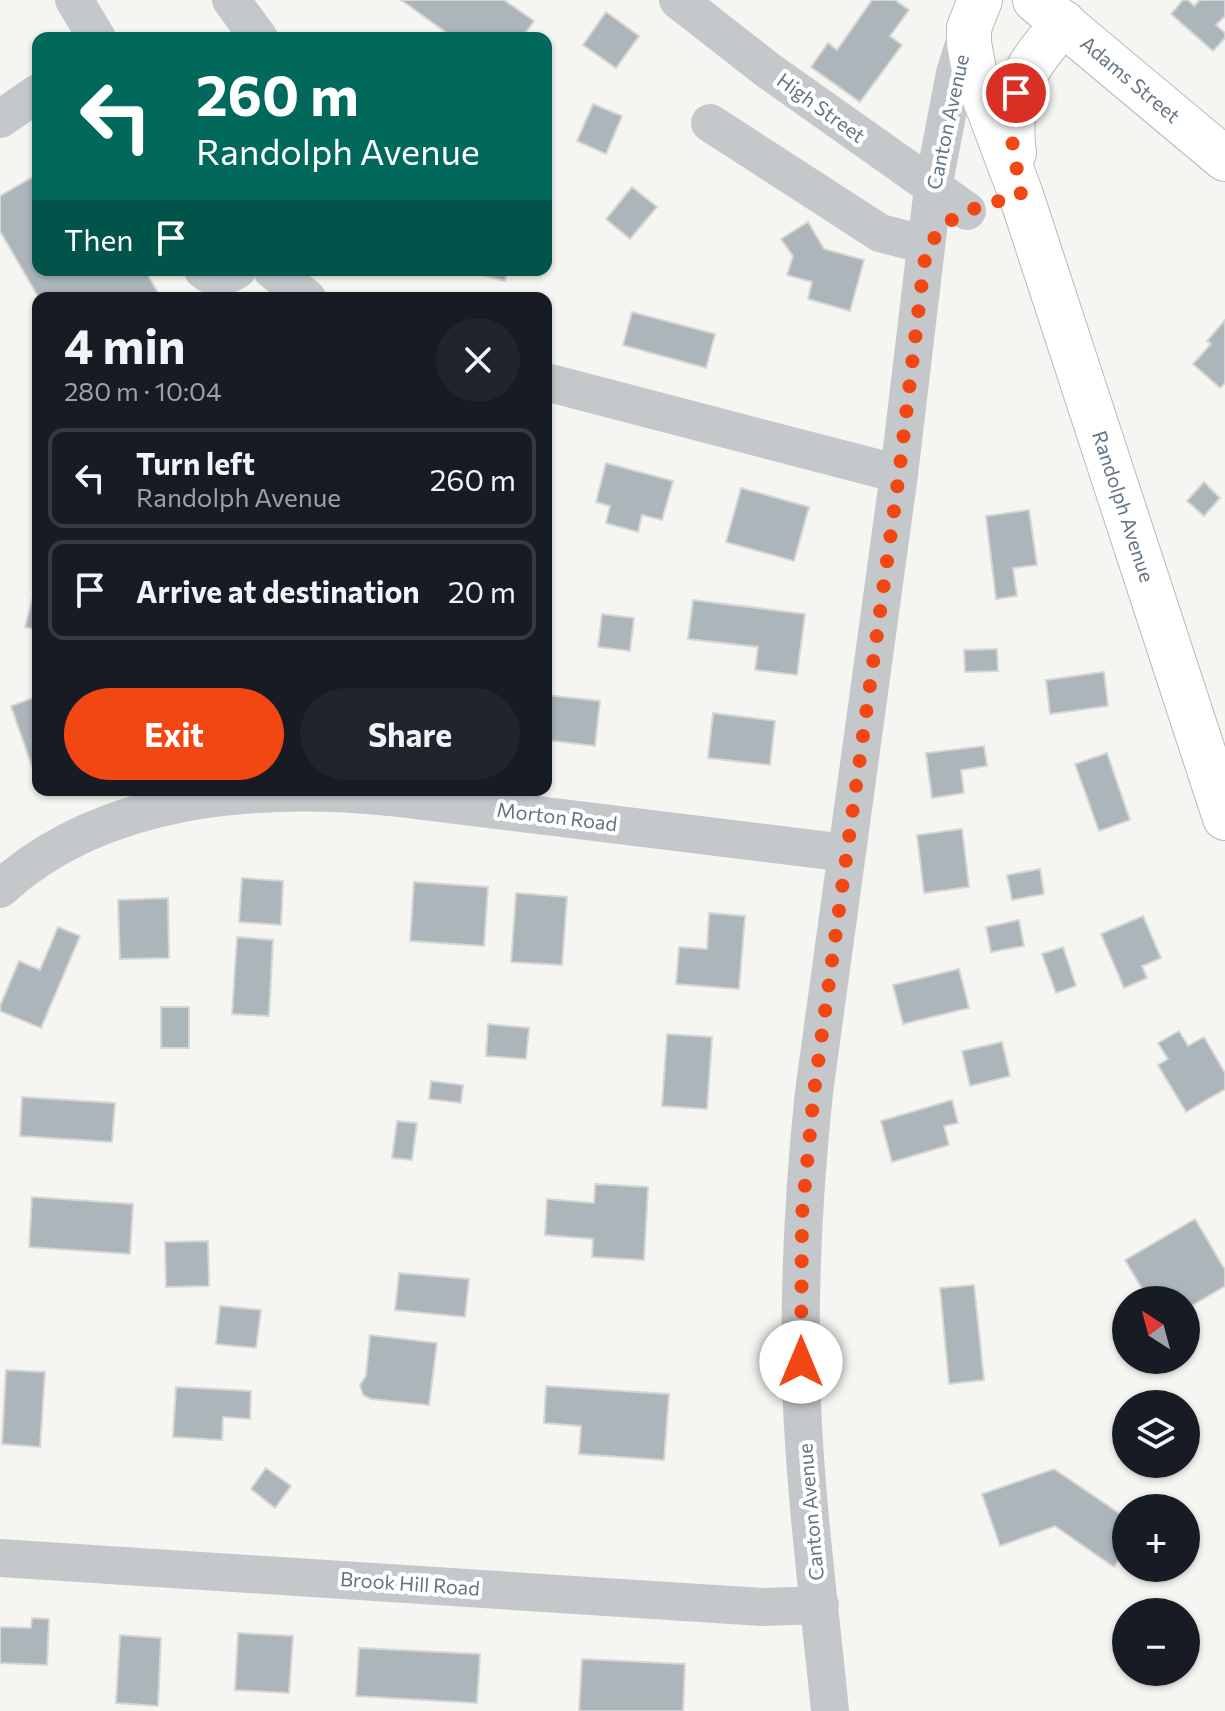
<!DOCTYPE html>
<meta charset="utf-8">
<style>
body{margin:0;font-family:Commissioner,sans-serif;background:#20242c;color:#f1f3f6;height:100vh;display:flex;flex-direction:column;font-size:30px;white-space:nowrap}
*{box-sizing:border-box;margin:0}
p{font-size:26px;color:#9ea1a6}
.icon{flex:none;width:44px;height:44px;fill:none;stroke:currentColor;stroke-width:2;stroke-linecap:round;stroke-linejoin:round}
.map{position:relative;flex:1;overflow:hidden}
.side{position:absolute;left:32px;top:292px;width:520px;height:504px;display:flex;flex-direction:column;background:#171b24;border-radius:16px;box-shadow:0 2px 6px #0004}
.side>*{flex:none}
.banner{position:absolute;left:32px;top:32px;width:520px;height:244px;border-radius:16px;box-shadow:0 2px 6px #0004;background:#00695c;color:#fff;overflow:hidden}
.needle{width:52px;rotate:324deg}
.fabs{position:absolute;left:1112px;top:1286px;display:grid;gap:16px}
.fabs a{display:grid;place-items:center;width:88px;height:88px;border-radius:50%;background:#171b24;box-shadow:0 2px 6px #0004;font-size:40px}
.pin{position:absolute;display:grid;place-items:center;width:68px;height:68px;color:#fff;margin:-34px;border:4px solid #fff;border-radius:50%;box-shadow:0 2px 8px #0007}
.me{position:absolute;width:88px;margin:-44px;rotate:0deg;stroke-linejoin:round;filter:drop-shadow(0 0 6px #0008)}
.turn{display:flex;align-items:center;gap:28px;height:168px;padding:0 32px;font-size:36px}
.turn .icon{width:104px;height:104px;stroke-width:2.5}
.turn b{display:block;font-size:56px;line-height:68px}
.then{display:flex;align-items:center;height:76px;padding:0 32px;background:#0003;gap:16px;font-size:30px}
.round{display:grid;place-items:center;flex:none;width:84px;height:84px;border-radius:42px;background:#20242c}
.overview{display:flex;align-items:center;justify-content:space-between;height:136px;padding:0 32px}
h1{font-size:48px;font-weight:700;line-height:60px}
.cta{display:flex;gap:16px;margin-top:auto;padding:16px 32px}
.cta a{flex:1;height:92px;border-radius:48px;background:#f34713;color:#fff;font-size:32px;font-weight:700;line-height:92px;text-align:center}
.cta a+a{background:#20242c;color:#f1f3f6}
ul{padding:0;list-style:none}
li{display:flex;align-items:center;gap:24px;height:100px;margin:0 16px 12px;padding:0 16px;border:4px solid #363941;border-radius:16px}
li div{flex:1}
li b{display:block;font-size:30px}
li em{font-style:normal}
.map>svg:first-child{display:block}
.building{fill:#acb5ba;stroke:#d6d6d4;stroke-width:2}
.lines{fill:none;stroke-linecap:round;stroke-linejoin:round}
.major-casing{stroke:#b7bbbf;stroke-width:46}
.minor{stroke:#c4c8cb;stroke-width:38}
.major{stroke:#fff;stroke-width:44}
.route{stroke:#f34713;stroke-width:14;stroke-dasharray:0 25.2}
.labels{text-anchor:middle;stroke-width:8;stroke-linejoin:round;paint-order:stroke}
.street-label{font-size:20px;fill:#617585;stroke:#fff}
</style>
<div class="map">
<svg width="1225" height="1711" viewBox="0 0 1225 1711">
<rect width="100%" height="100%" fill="#f5f5f1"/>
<!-- building -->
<path class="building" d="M401,0H504L534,21L522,38H454Z
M872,0H895L909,10L890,36L902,45L860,102L811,67L828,43L837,50Z
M1183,0H1188L1194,6L1200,0H1225V16L1216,25L1225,33V38L1213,51L1171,14Z
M606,12L639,36L616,68L583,45Z
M593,104L622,116L606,154L577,141Z
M38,174V270H145L161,298H39L0,231V196Z
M632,187L657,207L630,239L606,219Z
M808,222L824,249L864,260L850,311L808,299L812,282L787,275L793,256L781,239Z
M463,270H508L505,281Z
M632,312L715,334L706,368L623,345Z
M1225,320V383L1220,388L1193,364L1211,344L1207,341Z
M606,463L673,481L662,520L642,515L638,532L606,523L610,506L596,502Z
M1204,482L1220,498L1204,516L1187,501Z
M741,488L809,507L794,561L726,542Z
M1029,510L1037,565L1013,568L1017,596L996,599L986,516Z
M33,597L38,598V630L25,627Z
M693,600L805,614L797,675L755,670L758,647L688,639Z
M602,614L634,618L630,651L598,647Z
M997,649L998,671L965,672L964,650Z
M1104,672L1108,706L1050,714L1046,680Z
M546,695L600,701L595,746L546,740Z
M38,696V781H37L11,706Z
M713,713L775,721L770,765L708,758Z
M984,746L987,766L961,770L964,793L932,798L926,753Z
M1107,753L1130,820L1099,831L1075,764Z
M962,829L969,887L924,893L917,835Z
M1040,869L1044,894L1012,900L1007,875Z
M242,878L283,881L281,925L239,922Z
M414,882L488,887L484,946L410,941Z
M516,893L567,897L562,965L511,962Z
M168,898L169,958L120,959L118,900Z
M709,913L745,916L739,989L676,984L679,947L707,949Z
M1143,916L1161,958L1142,966L1147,978L1124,988L1101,934Z
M1019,920L1024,946L991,952L986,927Z
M58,927L80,936L41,1028L0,1011V1006L19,961L40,970Z
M237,937L273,940L269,1016L232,1014Z
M1063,947L1076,986L1056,993L1042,954Z
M959,969L969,1008L903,1024L893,985Z
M161,1007H189V1048H161Z
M488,1024L529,1028L526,1059L486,1056Z
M1179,1031L1188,1046L1204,1037L1225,1073V1089L1186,1112L1158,1065L1168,1059L1158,1043Z
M667,1034L712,1037L707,1109L662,1106Z
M1002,1042L1010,1076L970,1086L962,1051Z
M431,1081L463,1085L461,1103L429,1099Z
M22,1097L115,1103L112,1142L20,1136Z
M952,1100L958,1123L944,1126L949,1145L892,1162L881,1121Z
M397,1121L417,1123L412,1160L392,1158Z
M595,1184L648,1187L644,1260L592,1257L593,1239L545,1235L547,1199L594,1203Z
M32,1197L133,1204L130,1254L29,1247Z
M1195,1219L1225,1270V1286L1186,1309V1300H1149L1125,1260Z
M208,1241L209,1286L166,1287L165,1242Z
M399,1273L469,1279L465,1317L395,1310Z
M974,1285L984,1380L949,1384L940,1288Z
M220,1306L261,1310L256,1348L216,1344Z
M370,1335L437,1343L429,1405L371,1399L363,1395L360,1385L366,1376Z
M6,1370L45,1372L40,1447L2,1444Z
M546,1386L669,1394L664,1460L579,1454L581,1426L544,1423Z
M176,1387L251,1391L250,1419L223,1417L222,1440L173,1437Z
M266,1468L291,1486L275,1508L251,1489Z
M1054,1469L1126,1518V1549L1114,1567L1055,1526L1000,1546L982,1494Z
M32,1618L49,1619L47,1665L0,1663V1627L31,1628Z
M238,1633L293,1636L289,1693L235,1690Z
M120,1635L161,1638L158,1706L116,1703Z
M359,1648L480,1654L477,1703L356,1696Z
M582,1659L685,1664L683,1711H579Z"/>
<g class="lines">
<defs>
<g id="major">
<path id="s1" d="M980,0L969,28V43L974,70L1021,195L1225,818"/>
<path id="s2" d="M1035,0L1225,159"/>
<path d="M1014,153C1006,94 1026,65 1064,23"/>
</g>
</defs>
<!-- major casing -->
<use href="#major" class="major-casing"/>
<!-- minor -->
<path class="minor" d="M74,0L97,38
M231,0L259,38
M678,0L769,71L967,211
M0,119L38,93
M710,123L880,233L926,245
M203,270C216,281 223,278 237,270
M272,270L307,298
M546,382L899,474
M0,889C102,795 259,784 390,797L847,853
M0,1558L762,1607L820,1605
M830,1711C819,1600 804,1489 801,1377C799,1281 804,1187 814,1092L899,474L933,188L955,73L968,32"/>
<!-- major -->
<use href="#major" class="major"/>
</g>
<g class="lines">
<!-- route -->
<path class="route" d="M801,1362L802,1215L814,1092L899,474L924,264C936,212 976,208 1021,195L1012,140L1016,93"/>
</g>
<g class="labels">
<!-- street labels -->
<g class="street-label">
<text dy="7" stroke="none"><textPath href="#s2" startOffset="124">Adams Street</textPath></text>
<text transform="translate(821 108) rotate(36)" y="7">High Street</text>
<text transform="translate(948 122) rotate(-78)" y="7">Canton Avenue</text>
<text dy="7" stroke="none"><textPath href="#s1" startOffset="534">Randolph Avenue</textPath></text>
<text transform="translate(557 817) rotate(7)" y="7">Morton Road</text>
<text transform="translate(811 1512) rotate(-95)" y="7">Canton Avenue</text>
<text transform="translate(410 1584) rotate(4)" y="7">Brook Hill Road</text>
</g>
</g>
</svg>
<div class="fabs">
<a><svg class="needle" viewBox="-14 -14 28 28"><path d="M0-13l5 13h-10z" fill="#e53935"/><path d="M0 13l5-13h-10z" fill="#9ea1a6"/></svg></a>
<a><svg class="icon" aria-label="layers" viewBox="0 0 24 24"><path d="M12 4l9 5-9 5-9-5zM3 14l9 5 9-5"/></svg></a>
<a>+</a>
<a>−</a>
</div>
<div class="pin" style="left:1016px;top:93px;background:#d93025"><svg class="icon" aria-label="arrive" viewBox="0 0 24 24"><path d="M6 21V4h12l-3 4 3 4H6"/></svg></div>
<svg class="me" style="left:801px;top:1362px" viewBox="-20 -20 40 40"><circle r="19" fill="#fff"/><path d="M0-13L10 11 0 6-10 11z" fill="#f34713"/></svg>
<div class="banner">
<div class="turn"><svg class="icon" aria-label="left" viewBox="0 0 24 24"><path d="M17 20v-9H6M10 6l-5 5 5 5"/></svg><div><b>260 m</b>Randolph Avenue</div></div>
<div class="then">Then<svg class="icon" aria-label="arrive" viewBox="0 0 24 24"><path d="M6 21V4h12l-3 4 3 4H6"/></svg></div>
</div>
<section class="side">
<div class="overview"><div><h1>4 min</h1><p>280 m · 10:04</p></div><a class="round"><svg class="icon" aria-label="close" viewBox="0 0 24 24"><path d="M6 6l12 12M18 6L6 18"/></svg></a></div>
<ul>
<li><svg class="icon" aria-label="left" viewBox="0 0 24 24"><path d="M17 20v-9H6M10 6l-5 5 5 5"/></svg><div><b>Turn left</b><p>Randolph Avenue</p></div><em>260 m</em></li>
<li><svg class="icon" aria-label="arrive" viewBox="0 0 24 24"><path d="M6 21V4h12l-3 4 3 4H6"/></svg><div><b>Arrive at destination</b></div><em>20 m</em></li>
</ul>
<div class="cta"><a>Exit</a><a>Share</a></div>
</section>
</div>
